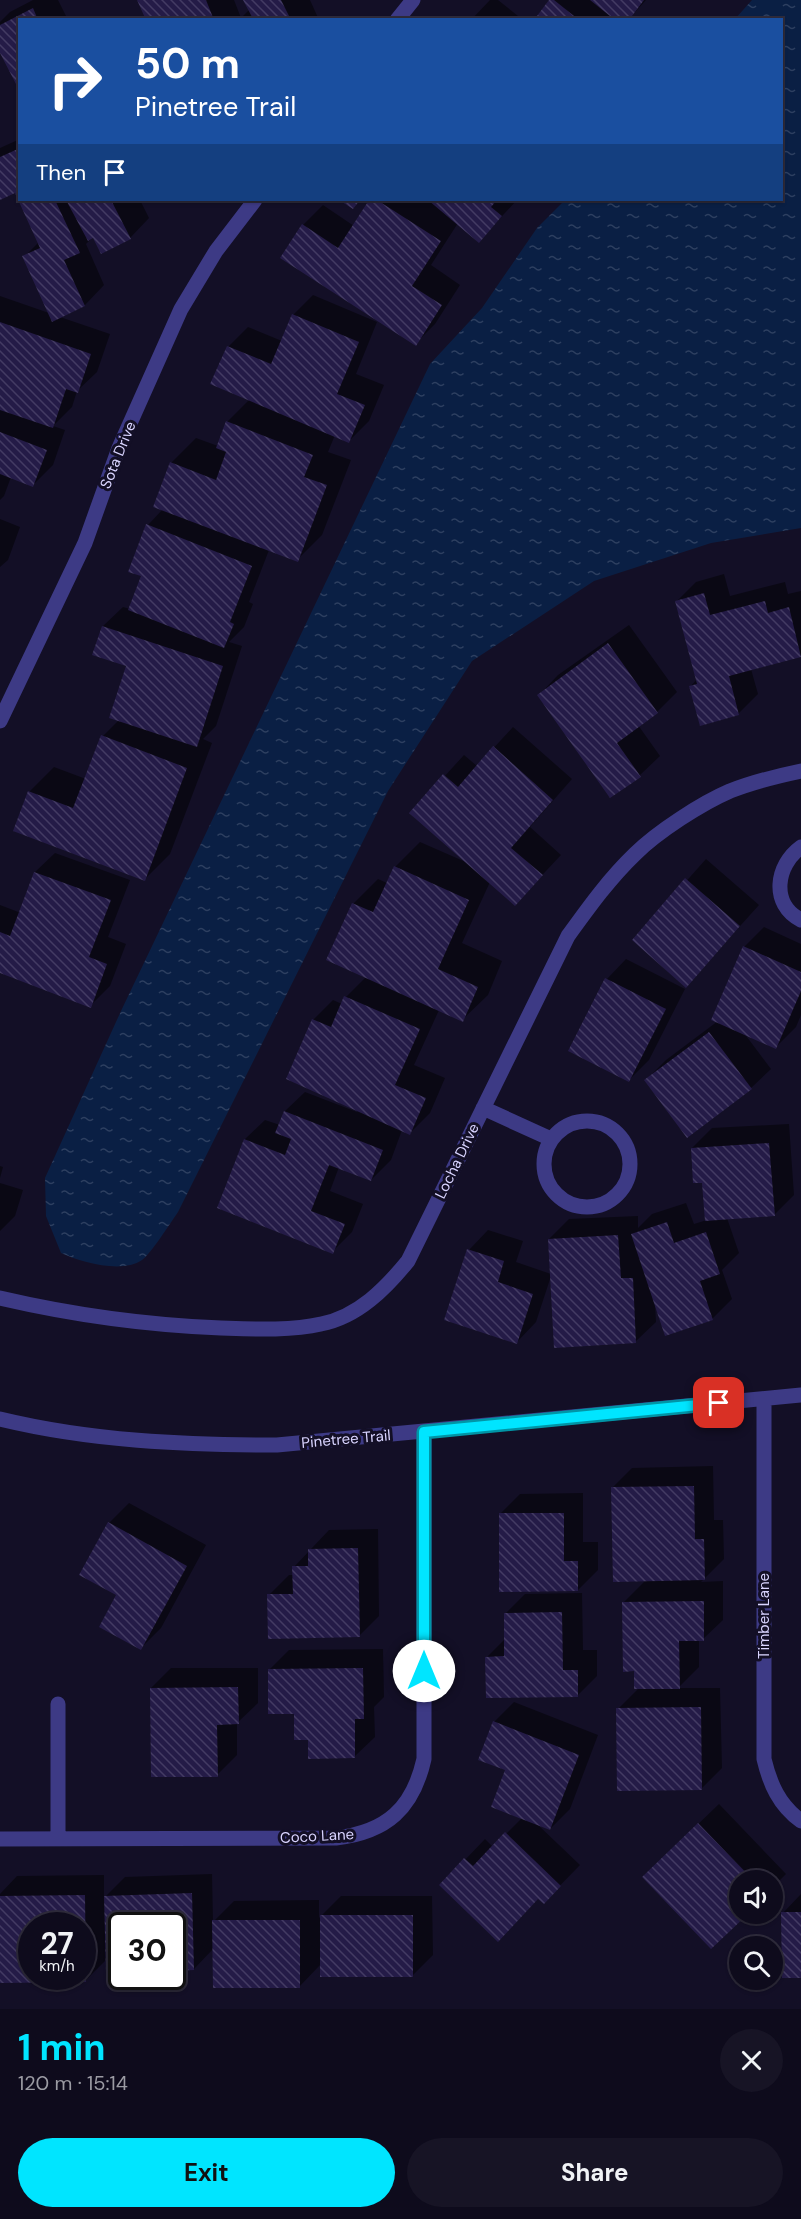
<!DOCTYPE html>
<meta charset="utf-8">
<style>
body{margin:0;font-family:"DM Sans",sans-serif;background:#171425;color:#f1f3f6;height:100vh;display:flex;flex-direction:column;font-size:22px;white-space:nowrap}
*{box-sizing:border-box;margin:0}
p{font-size:20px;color:#9b9ba3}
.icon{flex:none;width:33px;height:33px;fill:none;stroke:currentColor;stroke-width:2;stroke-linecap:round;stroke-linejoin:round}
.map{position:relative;height:2009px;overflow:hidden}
.sheet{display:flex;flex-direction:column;background:#0e0b1c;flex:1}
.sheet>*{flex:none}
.guide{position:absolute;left:18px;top:18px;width:765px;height:183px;border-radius:0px;box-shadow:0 2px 4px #0004,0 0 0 2px #2e2b3b;background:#1a4fa0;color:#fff;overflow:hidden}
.buttons{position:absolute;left:729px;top:1870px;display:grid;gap:12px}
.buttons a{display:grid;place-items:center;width:54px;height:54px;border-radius:50%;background:#0e0b1c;box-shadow:0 2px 4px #0004,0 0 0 2px #2e2b3b;font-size:30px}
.speed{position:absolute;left:18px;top:1912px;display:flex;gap:12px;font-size:30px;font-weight:700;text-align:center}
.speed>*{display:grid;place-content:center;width:78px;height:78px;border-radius:50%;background:#0e0b1c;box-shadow:0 2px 4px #0004,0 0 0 2px #2e2b3b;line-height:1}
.speed small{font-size:15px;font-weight:400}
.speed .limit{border:3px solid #111;border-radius:9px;background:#fff;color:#111}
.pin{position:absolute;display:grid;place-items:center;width:51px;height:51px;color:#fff;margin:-26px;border-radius:12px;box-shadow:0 3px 9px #0006}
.me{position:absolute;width:66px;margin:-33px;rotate:0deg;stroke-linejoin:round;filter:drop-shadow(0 0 4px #0008)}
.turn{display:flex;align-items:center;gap:21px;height:126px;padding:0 18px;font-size:27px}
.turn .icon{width:78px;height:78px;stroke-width:2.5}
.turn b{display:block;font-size:42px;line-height:51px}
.then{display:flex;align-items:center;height:57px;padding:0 18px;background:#0003;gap:12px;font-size:22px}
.round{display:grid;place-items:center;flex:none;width:63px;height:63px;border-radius:32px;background:#171425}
.overview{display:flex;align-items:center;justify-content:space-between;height:102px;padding:0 18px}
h1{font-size:36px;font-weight:700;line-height:45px;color:#00e5ff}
.primary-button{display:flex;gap:12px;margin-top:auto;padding:12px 18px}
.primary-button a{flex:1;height:69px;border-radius:36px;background:#00e5ff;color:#111;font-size:24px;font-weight:700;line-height:69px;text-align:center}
.primary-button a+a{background:#171425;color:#f1f3f6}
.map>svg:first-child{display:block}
.water{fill:url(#water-ripples)}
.shadow{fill:#0007;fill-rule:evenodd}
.building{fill:url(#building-back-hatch);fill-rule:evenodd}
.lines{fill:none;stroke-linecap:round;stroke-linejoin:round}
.minor{stroke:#3d3a85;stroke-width:15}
.route-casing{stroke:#0095a6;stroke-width:15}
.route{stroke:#00e5ff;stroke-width:10}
.labels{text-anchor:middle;stroke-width:6;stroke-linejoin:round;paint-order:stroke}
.street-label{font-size:15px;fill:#d9d4ff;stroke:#130f26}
</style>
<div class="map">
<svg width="801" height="2009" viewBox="0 0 801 2009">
<defs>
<pattern id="water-ripples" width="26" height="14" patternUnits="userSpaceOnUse" patternTransform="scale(1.5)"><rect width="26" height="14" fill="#0a1f44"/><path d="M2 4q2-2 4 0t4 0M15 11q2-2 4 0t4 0" fill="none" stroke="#2d3f60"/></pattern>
<pattern id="building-back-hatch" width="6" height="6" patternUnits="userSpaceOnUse" patternTransform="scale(1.5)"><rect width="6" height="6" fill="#241b47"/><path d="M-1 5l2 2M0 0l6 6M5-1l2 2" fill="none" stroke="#433b63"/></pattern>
</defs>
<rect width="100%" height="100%" fill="#130f26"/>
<!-- water -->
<path class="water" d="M752,0H801V528L711,543L594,581L472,661L388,791L178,1212C171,1222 150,1255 142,1260C122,1274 81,1262 61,1253L46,1216L45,1178L121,1011L430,364L482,308L537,228L565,200H782V20L735,19Z"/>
<!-- shadow -->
<path class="shadow" d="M33,0H58L68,20H20L0,50V22L10,12Z
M139,0H234L241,18L250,9L245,0H310L319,20H147Z
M490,0H498L523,20H471Z
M551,0H646L628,20H536Z
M20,139V200H140L149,218L130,238L94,236L86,244L104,285L85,305L60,317L110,334L97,372L77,391L72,407L53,426L65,430L53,465L33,485L11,477L4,496L0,500V296L49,313L24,257L39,242L16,191L0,199V148Z
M371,200H517L479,241L458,223L431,265L460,285L435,324L415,344L303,225L323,205L354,226Z
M313,295L377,322L356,374L384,385L369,421L349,441L335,435L328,452L351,460L322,535L297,560L269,550L249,602L253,604L244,627L229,642L242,646L216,726L203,739L212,743L170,854L145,879L29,792L54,767L86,779L103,736L119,720L128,665L94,654L103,626L123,607L130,609L143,576L148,525L163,509L171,463L196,438L218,446L227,422L250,399L228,347L248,327L282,341L293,315Z
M0,519L20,527L8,560L0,567Z
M724,574L730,596L785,582L788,594L801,591V655L751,669L758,694L738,714L691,686L697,679L676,602L696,582Z
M629,625L677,692L657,712L638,725L660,756L640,775L611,796L539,695L558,675Z
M513,727L572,779L530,827L561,855L515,904L490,882L462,943L502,961L488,995L462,1020L439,1010L414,1065L445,1078L430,1113L410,1133L402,1130L391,1160L371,1180L339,1167L330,1191L363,1204L352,1232L332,1252L219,1207L245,1139L265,1120L280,1125L285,1111L305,1092L357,1112L358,1110L313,1020L333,1000L342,1004L346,997L366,977L353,904L378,879L387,883L395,867L420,842L468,863L411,813L464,755L477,766Z
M55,853L130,880L108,937L126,944L110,986L90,1006L0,972V905L21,913L35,872Z
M706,859L759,905L686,986L634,940Z
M764,927L801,944V1015L796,1027L776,1047L744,1033L771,1069L751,1088L646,1080L666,1060L718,1021L744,947Z
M626,959L685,989L649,1060L629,1080L570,1050L607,979Z
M789,1124L794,1195L774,1215L727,1218L739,1253L722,1270L732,1299L712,1319L655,1304L656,1322L636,1341L551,1276L536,1322L517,1342L469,1250L488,1230L523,1241L516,1262L551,1274L549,1239L569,1219L638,1216V1228L652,1214L686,1203L694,1224L707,1220L704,1181L692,1148L712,1128Z
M0,1166L3,1167L0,1178Z
M0,1183L23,1190L15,1216L0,1231Z
M713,1466L714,1520H723L724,1559L701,1582L723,1581V1620L703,1639L699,1640V1667L678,1688H720L722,1768L702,1788L618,1709L639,1688L624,1602L646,1580L612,1488L632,1468Z
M583,1493V1542H598V1570L578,1590L500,1514L520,1494Z
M129,1503L206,1545L161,1628L141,1648L118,1594L109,1523Z
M378,1529L379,1616L359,1636L269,1595L289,1575H294V1567L329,1530Z
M582,1593L583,1650H597V1676L577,1696L487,1657L505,1639V1614L525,1594Z
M383,1649L384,1697L374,1707L375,1737L355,1756L309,1738L269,1670L289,1650Z
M171,1668H258V1703L237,1723V1755L217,1775L151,1688Z
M514,1702L598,1735L570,1809L550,1829L536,1823L580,1865L544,1902L539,1898L441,1885L485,1839L493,1847L522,1818L494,1722Z
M719,1804L786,1874L772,1888V1881H740V1914H746L711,1947L664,1857Z
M212,1874L213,1922L234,1901L319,1900V1918L341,1896H432L433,1955L413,1975L321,1964L299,1987L214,1948L194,1969L172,1926H122L107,1959L85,1981L0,1982V1894L17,1876L104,1875V1898L125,1877ZM32,1926H82V1977H32Z
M801,1894V1976L783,1913Z"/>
<!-- building -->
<path class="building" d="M137,0H206L214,20H146Z
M243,0H281L291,20H246L252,17Z
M549,0H554L579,20H534Z
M590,0H644L629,20H615Z
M33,8L38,20H20V85L17,86L0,53V25Z
M20,148V200H55L80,253L64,260L85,306L52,322L22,256L40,248L15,193L0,200V157Z
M66,200H118L112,202L131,239L101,254L93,238L88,241Z
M339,200H360L353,209Z
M369,200H377L441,241L412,286L442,305L416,346L280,258L302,224L338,248Z
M428,200H497L491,207L502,216L479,243Z
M292,314L359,342L337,394L365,405L349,443L210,384L227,346L271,364Z
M0,322L91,354L78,393L66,389L53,428L0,410Z
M226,421L313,455L304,477L327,485L298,562L153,507L170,462L216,480L226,452L216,448Z
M0,432L47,450L33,487L0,474Z
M146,524L252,566L230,622L234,624L224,648L128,610L141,576L128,572Z
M704,593L710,615L765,601L768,613L789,607L801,657L729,676L739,715L700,726L689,686L697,684L675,601Z
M102,626L223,666L197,747L109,718L126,666L92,655Z
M608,643L658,713L617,743L641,777L610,798L537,695Z
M101,735L187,768L145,881L13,831L28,791L73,808Z
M493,746L553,800L511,848L543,875L515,906L409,813L443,774L458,787Z
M394,866L469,900L438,969L478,987L463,1022L326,960L352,903L373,912Z
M34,872L111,900L89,957L107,964L91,1008L0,973V932L10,936Z
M685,878L740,926L686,988L632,940Z
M743,946L801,972V991L776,1049L711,1020Z
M605,978L666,1009L629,1082L568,1051Z
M344,996L420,1029L395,1085L426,1098L410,1135L286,1079L312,1019L331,1027Z
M709,1032L752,1089L687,1138L644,1080Z
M284,1111L383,1150L371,1181L329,1165L311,1211L345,1224L333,1254L217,1208L244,1139L285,1155L291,1139L275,1133Z
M769,1143L775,1216L705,1221L702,1183H693L691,1148Z
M667,1222L674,1243L706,1232L720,1274L700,1281L713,1320L665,1336L631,1234Z
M618,1235L621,1278H633L636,1343L554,1348L548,1239Z
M467,1249L504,1261L498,1282L533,1294L517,1344L444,1320Z
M694,1486L695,1539H704L705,1580L613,1582L611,1487Z
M499,1513H564V1561H578V1591L499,1592Z
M108,1522L187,1566L141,1650L99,1627L116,1595L79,1575Z
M358,1548L360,1637L268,1639L267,1594H293L292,1566H308V1549Z
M704,1601V1641H679L680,1689H634V1671L623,1672L622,1602Z
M562,1612L563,1670H578V1697L486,1698L485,1657L504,1656V1613Z
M363,1668L364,1719H355V1758L308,1759V1740H294V1714H268V1669Z
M238,1687L239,1724L217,1725L218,1777H151L150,1688Z
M701,1707L702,1790L617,1791L616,1708Z
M493,1721L579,1755L550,1830L491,1807L505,1770L478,1760Z
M698,1823L754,1881H740V1914H748L711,1949L642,1877Z
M505,1832L561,1886L544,1904L538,1899L498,1942L439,1885L464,1858L473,1866Z
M192,1893L194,1970L172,1971V1926H122V1972L106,1973L104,1896Z
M85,1895L86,1982L0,1983V1896ZM32,1926H82V1977H32Z
M781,1912H801V1978H782Z
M320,1915H413V1977H320Z
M212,1920H300V1988H213Z"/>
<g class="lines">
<!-- minor -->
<path class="minor" d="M397,20L413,0
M0,721L85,543L119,448L181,309L216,251L255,200
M801,847C776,865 770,904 801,920
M483,1108L551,1139
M544 1164a43 43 0 1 1 86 0a43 43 0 1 1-86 0Z
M0,1298C73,1315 146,1325 221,1328C252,1329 291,1331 321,1324C358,1317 386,1288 408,1261L568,936C589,907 609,879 635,854C657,832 702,803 730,791C753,782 777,776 801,771
M764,1399V1759C770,1784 779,1805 801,1821
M0,1419C91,1441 184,1445 277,1445L801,1395
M58,1704V1839
M0,1839L336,1838C387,1832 413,1808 424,1759V1432"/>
</g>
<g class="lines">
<defs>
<path id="route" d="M424,1671V1432L719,1403"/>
</defs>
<!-- route casing -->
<use href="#route" class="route-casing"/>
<!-- route -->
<use href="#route" class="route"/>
</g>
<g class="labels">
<!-- street labels -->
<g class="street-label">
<text transform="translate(118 455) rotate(-68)" y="5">Sota Drive</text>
<text transform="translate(457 1161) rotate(-64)" y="5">Locha Drive</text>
<text transform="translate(346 1439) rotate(-5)" y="5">Pinetree Trail</text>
<text transform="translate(764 1616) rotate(-90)" y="5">Timber Lane</text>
<text transform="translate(317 1836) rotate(-3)" y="5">Coco Lane</text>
</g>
</g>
</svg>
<div class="buttons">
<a><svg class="icon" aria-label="sound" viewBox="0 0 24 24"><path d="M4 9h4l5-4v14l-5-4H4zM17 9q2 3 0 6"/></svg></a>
<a><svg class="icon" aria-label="search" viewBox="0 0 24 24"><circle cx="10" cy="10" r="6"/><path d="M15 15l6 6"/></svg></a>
</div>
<div class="speed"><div>27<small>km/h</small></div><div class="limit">30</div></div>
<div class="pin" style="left:719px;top:1403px;background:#d93025"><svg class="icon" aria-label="arrive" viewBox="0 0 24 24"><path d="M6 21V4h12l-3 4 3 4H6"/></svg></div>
<svg class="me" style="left:424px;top:1671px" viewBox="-20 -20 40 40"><circle r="19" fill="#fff"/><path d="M0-13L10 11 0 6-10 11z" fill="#00e5ff"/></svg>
<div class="guide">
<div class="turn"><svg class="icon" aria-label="right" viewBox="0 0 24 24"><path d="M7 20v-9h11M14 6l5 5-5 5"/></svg><div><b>50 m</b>Pinetree Trail</div></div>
<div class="then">Then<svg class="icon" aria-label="arrive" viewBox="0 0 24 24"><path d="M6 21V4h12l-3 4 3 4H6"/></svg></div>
</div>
</div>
<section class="sheet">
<div class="overview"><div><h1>1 min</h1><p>120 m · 15:14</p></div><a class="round"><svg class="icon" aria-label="close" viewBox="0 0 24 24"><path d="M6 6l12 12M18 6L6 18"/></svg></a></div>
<div class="primary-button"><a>Exit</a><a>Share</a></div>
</section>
